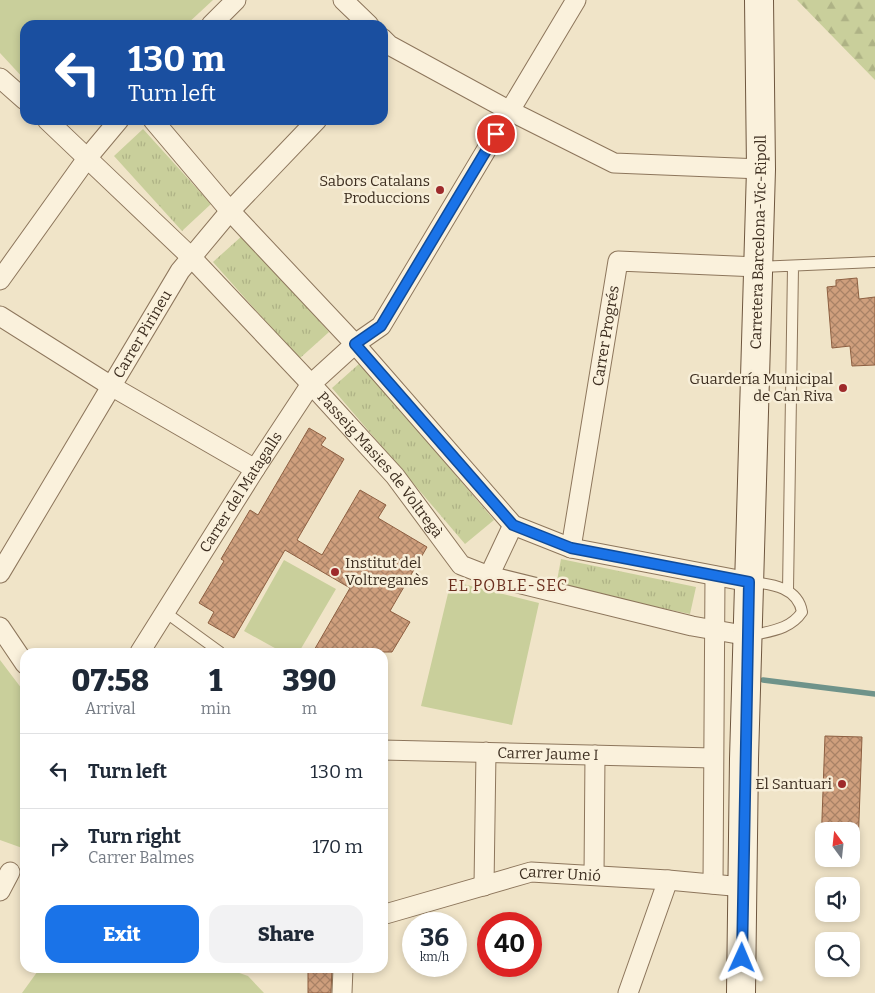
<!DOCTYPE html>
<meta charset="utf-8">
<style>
body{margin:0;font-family:Bitter,serif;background:#f2f2f3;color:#1f2937;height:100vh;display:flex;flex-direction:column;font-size:19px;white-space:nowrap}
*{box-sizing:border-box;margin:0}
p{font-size:16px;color:#747a83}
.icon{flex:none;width:28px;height:28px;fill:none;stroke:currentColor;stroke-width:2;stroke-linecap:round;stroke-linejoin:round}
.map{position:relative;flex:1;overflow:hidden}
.details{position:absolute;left:20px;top:648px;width:368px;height:325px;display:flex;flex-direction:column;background:#fff;border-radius:15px;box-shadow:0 2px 8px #0003}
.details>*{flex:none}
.banner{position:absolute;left:20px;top:20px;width:368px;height:105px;border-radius:15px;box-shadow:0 2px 8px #0003;background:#1a4fa0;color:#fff;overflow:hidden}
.needle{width:32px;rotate:345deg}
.buttons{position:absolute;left:815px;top:822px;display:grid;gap:10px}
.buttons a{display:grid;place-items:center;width:45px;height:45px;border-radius:10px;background:#fff;box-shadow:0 2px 8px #0003;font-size:25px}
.speed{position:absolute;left:402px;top:912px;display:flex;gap:10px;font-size:25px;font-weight:700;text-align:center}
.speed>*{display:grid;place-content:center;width:65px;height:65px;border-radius:50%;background:#fff;box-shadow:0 2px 8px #0003;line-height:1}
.speed small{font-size:12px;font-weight:400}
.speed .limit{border:8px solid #d22;background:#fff;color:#111}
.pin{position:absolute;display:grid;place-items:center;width:42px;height:42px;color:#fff;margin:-21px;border:2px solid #fff;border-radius:50%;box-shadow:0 1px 5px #0007}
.me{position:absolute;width:55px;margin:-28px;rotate:1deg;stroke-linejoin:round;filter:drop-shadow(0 0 4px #0008)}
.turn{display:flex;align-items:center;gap:18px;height:105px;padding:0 25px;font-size:22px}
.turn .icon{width:65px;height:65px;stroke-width:2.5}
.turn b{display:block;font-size:35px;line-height:42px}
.eta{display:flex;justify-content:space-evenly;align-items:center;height:85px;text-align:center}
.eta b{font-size:30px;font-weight:800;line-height:35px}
.button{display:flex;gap:10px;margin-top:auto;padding:10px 25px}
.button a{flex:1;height:58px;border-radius:15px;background:#1a73e8;color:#fff;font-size:20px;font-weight:800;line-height:58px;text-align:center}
.button a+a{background:#f2f2f3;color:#1f2937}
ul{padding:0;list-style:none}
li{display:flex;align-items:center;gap:15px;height:75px;padding:0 25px;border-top:1px solid #e0e1e3}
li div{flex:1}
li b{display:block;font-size:19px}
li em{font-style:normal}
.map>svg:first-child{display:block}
.grass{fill:#c9cf9b}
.forest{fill:url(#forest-firs)}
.park{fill:url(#park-tufts)}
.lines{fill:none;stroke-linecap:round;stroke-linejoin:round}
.stream{stroke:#6f938a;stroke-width:5.5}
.building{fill:url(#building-cross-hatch);stroke:#8d5f41}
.lane-casing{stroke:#8d765c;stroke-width:12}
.street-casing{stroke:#8d765c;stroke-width:21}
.secondary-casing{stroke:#6f573f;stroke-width:30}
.lane{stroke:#faf1dc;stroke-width:10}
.street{stroke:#faf1dc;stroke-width:19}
.secondary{stroke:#faf1dc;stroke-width:28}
.route-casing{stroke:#114b97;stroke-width:12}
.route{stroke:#1a73e8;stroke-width:9}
.poi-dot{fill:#9e2a2b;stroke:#f7eed8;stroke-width:2}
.labels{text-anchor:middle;stroke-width:5;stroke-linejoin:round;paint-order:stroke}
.poi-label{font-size:15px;fill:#3d2e20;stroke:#f7eed8;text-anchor:end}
.street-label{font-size:15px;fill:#3d2e20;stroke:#f7eed8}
.neighbourhood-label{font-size:16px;letter-spacing:1px;fill:#6b2e1e;stroke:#f7eed8}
</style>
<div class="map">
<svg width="875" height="993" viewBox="0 0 875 993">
<defs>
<pattern id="forest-firs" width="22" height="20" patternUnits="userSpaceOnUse" patternTransform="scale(1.25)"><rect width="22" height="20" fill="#c9cf9b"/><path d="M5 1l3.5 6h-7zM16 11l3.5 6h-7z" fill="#aeb285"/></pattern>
<pattern id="park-tufts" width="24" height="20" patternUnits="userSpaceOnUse" patternTransform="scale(1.25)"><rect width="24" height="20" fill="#c9cf9b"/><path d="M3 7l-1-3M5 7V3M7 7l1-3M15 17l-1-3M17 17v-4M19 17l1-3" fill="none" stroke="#aeb285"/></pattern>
<pattern id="building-cross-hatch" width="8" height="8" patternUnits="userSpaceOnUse" patternTransform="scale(1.25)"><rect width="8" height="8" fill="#cf9f7d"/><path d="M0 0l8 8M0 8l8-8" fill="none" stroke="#a98266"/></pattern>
</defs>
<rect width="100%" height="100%" fill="#f0e4c8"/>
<!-- grass -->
<path class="grass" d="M0,0H213L186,25H25V80L0,53Z
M284,560L336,589L299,652H282L244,631Z
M451,581L539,603L512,725L421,706Z
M0,660L25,693V849L0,840Z
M40,968H225L248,976L264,993H22Z"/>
<!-- forest -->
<path class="forest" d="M797,0H875V80Z"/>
<!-- park -->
<path class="park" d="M143,129L211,204L182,231L114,156Z
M243,235L329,332L299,359L213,262Z
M360,363L494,520L465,544L332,388Z
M561,559L696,587L690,614L556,586Z"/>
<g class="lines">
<!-- stream -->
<path class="stream" d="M763,680L875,694"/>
</g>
<!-- building -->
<path class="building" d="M857,278L859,299L875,297V365L852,366L850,346L832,348L827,287L836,286V280Z
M309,428L326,438L321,445L344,459L297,540L322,555L360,490L386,505L378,518L427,547L390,611L410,622L392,652H313L350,588L285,550L234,638L208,623L214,612L199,603L224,561L221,559L250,510L258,515Z
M825,736L862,737L858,848L851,847V831H824V846H821Z
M308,968H332L331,993H308Z"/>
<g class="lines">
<defs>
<path id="lane" d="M759,267L875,262
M788,590L793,267
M165,612L220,652
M750,636C769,631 790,630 802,612C798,588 773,584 751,582"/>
<g id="street">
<path d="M343,0L369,25"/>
<path d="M211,25L236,0"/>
<path d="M382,38L389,45L510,111L614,163L761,169"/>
<path d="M0,78L25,100"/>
<path id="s1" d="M47,120L191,257L311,384L395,476L461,565L489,576L692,626L749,636"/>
<path d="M153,120L230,211L355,344L513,525L571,548L749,582"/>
<path d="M0,280L88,157L119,120"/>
<path d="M0,316L111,386L255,469"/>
<path id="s2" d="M571,548L618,261L758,267"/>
<path id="s3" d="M0,573L180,271L230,211L317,120"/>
<path d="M489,576L513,525"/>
<path d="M0,627L25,664"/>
<path id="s4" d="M140,652L255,469L311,384L355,344L381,326L576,0"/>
<path id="s5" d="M382,750L713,758"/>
<path d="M594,875L595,755"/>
<path d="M713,884L715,576"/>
<path d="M484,886L486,752"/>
<path d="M0,891L10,872"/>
<path id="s6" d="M382,915L531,872L668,880L743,887"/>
<path d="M342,993L343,968"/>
<path d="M628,993L668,880"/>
</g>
<g id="secondary">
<path id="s7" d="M741,993L744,759L761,169L759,0"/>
</g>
</defs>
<!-- lane casing -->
<use href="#lane" class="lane-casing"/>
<!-- street casing -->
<use href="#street" class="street-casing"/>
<!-- secondary casing -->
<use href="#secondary" class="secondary-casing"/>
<!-- lane -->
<use href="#lane" class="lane"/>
<!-- street -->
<use href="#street" class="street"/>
<!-- secondary -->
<use href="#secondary" class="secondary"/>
</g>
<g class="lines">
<defs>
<path id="route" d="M496,134L381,326L355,344L513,525L571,548L749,582L742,958"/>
</defs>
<!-- route casing -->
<use href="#route" class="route-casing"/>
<!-- route -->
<use href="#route" class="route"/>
</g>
<!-- markers -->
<g class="poi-dot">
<circle cx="440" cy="190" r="5"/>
<circle cx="843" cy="388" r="5"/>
<circle cx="335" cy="572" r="5"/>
<circle cx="842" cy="784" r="5"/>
</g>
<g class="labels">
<!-- poi labels -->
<g class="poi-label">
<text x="430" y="186">Sabors Catalans<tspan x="430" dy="17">Produccions</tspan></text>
<text x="833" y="384">Guardería Municipal<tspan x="833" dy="17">de Can Riva</tspan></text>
<text x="345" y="568" text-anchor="start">Institut del<tspan x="345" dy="17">Voltreganès</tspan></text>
<text x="832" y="789">El Santuari</text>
</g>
<!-- street labels -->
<g class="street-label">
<text dy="5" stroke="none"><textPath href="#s7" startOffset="751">Carretera Barcelona-Vic-Ripoll</textPath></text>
<text dy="5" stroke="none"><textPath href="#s3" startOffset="278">Carrer Pirineu</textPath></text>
<text dy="5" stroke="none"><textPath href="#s2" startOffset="215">Carrer Progrés</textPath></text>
<text dy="5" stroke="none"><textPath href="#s1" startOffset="480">Passeig Masies de Voltregà</textPath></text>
<text dy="5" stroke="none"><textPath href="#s4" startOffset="189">Carrer del Matagalls</textPath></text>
<text dy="5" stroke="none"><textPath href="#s5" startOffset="166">Carrer Jaume I</textPath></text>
<text dy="5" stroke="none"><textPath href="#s6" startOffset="184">Carrer Unió</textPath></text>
</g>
<!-- neighbourhood labels -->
<g class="neighbourhood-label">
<text x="508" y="591">EL POBLE-SEC</text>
</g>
</g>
</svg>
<div class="buttons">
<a><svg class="needle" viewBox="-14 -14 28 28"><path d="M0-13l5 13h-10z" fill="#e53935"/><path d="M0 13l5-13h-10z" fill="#747a83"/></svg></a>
<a><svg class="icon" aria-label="sound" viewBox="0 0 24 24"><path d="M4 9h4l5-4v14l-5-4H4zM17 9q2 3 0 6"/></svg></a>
<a><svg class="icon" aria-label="search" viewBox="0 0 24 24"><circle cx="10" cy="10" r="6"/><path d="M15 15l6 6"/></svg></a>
</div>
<div class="speed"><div>36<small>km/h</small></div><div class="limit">40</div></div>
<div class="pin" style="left:496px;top:134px;background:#d93025"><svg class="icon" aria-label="arrive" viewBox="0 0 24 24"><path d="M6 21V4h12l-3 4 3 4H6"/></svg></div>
<svg class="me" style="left:742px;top:958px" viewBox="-20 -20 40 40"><path d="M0-17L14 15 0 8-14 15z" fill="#1a73e8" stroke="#fff" stroke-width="4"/></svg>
<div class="banner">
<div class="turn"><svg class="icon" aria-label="left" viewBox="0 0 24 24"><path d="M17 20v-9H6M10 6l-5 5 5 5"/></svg><div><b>130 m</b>Turn left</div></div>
</div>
<section class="details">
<div class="eta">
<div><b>07:58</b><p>Arrival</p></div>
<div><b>1</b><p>min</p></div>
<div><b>390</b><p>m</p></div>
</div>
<ul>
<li><svg class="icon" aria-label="left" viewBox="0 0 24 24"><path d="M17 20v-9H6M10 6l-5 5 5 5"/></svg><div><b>Turn left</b></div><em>130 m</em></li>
<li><svg class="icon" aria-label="right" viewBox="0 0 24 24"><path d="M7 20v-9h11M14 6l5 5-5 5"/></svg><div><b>Turn right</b><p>Carrer Balmes</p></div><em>170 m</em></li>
</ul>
<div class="button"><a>Exit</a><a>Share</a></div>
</section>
</div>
